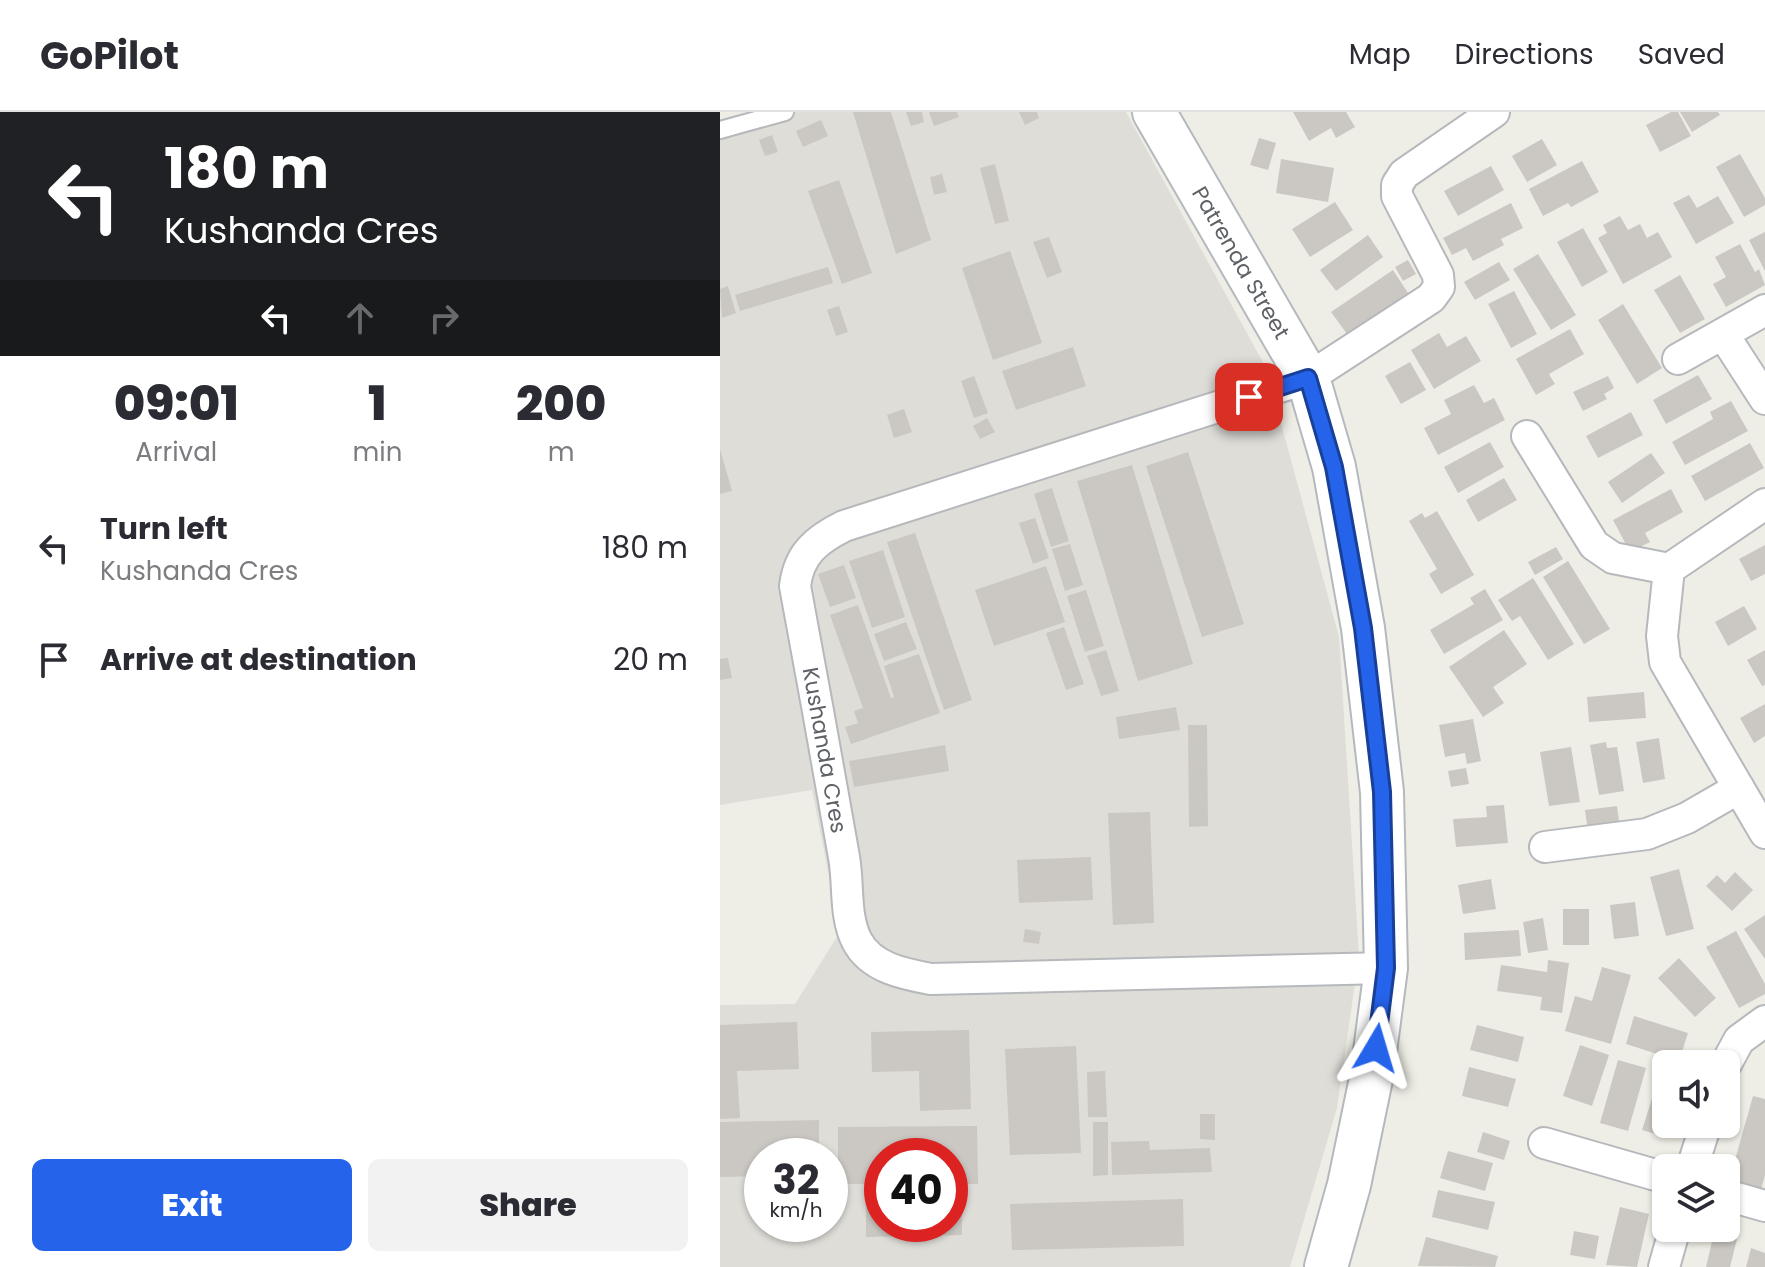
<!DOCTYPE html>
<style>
body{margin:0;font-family:Poppins,sans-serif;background:#f2f2f3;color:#2b2b33;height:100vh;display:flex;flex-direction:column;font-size:30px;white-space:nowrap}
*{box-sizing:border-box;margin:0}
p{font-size:26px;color:#7c7c81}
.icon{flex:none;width:44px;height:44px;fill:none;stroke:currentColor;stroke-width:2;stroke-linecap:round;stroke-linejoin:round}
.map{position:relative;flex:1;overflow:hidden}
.sheet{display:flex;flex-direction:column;background:#fff;width:720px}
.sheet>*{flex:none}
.banner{background:#202124;color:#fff;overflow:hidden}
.tools{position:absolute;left:932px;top:938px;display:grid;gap:16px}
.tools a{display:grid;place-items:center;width:88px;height:88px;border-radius:12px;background:#fff;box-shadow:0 2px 6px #0004;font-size:40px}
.speed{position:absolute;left:24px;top:1026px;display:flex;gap:16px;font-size:40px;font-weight:700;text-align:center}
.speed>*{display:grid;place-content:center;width:104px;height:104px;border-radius:50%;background:#fff;box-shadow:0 2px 6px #0004;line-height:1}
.speed small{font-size:20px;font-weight:400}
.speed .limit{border:12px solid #d22;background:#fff;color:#111}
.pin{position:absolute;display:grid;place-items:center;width:68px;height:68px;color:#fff;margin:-34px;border-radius:16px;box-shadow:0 4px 12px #0006}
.me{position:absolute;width:88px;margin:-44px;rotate:7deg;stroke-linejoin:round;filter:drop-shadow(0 0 6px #0008)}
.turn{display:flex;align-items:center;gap:28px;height:168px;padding:0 32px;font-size:36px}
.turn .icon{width:104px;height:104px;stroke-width:2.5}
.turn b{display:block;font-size:56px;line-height:68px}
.lanes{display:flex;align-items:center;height:76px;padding:0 32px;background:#0003;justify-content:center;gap:40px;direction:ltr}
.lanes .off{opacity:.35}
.eta{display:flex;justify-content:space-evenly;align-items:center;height:136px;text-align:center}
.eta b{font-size:48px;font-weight:800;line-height:56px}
.cta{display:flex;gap:16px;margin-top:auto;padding:16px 32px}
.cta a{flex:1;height:92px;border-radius:12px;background:#2563eb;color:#fff;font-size:32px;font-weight:800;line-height:92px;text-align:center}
.cta a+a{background:#f2f2f3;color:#2b2b33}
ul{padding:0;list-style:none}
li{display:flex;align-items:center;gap:24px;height:112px;padding:0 32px}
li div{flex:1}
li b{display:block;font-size:30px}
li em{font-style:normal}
header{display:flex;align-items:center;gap:48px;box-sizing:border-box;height:112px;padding:0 40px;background:#fff;border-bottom:2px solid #e1e1e2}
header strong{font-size:38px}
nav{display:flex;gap:44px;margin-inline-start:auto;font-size:28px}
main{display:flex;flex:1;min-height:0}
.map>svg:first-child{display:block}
.industrial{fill:#deddd8;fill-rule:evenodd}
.building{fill:#cbc8c3}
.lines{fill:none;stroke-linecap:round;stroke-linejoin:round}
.lane-casing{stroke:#b6b8bc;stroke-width:20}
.street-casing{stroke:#b6b8bc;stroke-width:34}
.secondary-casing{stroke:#b5b8bd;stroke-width:46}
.lane{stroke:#fff;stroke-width:16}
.street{stroke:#fff;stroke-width:30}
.secondary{stroke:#fff;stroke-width:42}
.route-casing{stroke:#184099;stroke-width:20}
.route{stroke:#2563eb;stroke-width:14}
.labels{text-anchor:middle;stroke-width:7;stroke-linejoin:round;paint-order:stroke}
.street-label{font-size:22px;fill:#5e6166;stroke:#fff}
</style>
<header>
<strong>GoPilot</strong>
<nav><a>Map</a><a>Directions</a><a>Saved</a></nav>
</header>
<main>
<section class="sheet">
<div class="banner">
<div class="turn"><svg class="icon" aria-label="left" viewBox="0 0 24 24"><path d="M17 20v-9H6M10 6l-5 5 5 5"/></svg><div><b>180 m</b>Kushanda Cres</div></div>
<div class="lanes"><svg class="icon" aria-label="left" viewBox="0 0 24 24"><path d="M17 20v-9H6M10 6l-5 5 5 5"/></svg><svg class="icon off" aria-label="ahead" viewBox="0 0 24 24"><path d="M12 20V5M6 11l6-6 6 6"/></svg><svg class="icon off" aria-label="right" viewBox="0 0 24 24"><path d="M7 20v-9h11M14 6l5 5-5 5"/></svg></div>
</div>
<div class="eta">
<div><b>09:01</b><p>Arrival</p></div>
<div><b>1</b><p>min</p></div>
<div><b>200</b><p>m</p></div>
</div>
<ul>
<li><svg class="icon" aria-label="left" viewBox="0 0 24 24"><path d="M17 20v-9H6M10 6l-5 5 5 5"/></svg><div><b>Turn left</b><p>Kushanda Cres</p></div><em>180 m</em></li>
<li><svg class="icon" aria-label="arrive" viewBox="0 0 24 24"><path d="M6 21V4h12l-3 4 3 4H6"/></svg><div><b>Arrive at destination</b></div><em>20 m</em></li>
</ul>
<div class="cta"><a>Exit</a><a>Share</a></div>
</section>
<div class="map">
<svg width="1045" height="1155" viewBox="0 0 1045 1155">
<rect width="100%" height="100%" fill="#efeee6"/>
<!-- industrial -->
<path class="industrial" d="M68,0H406L546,256L619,525L639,844L617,996L570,1155H0V893L75,892L120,820L92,678L0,693V21ZM42,1044H110V1112H42ZM162,1044H230V1112H162Z"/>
<!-- building -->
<path class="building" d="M133,0H171L211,128L176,142Z
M186,0H202L204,10L191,14Z
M209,0H237L239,5L214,14Z
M299,0H317L319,6L305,13Z
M573,0H626L635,15L616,26L611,16L589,29Z
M951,0H958L971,24L940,40L926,13Z
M960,0H998L1000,3L972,20Z
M101,8L108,24L83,35L76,19Z
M52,23L58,40L45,44L39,28Z
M539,26L556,31L548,58L530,53Z
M822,27L837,53L807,70L792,44Z
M1020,42L1045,86V93L1024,105L996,55Z
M561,47L614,56L608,90L556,81Z
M862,49L879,80L851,95L848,91L823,104L809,77Z
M275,52L289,109L275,112L260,56Z
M771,54L784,78L738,104L724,79Z
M222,62L227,80L214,83L210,65Z
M119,68L152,161L122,172L88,79Z
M969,83L977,96L998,84L1014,111L976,132L953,91Z
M615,90L633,118L590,145L572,117Z
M791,91L803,116L781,127L784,133L753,149L746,136L732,143L723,126Z
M900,104L908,118L920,112L927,126L938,120L952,145L903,172L878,126L887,121L883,113Z
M863,116L888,160L862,175L837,130Z
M1045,120V159L1029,128Z
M648,123L663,145L616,179L600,158Z
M329,125L342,160L327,166L313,130Z
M1020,132L1035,160L1039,157L1045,173L1006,195L993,172L1006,165L995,145Z
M290,139L322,231L273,248L242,156Z
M818,142L856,203L831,218L793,157Z
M688,148L696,162L683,169L675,155Z
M779,150L790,168L755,188L744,170Z
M108,155L113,171L20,199L15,183Z
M673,158L688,181L627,222L611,200Z
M960,163L985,207L960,221L934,178Z
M8,174L16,201L2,206L0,177Z
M794,179L817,222L791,236L768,192Z
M903,192L942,256L917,272L878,208Z
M119,194L128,220L116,224L107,198Z
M850,217L864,242L829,262L835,272L816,283L796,247Z
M719,221L727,235L746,224L761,249L714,277L691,238Z
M353,235L366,274L296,298L282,259Z
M690,250L706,278L681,292L665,264Z
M978,263L992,287L946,312L933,288Z
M254,264L268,301L254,306L241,269Z
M888,264L894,276L884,282L887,287L863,299L853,280Z
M754,273L764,291L774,286L785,308L718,343L704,316L731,302L724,288Z
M1011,289L1028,319L965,353L952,330L993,307L990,300Z
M184,297L192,320L174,326L167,303Z
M911,300L923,323L878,346L866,324Z
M267,306L275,320L260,327L253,314Z
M770,330L784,355L738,381L724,355Z
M1030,331L1044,356L985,389L971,364Z
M0,337L12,379L0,382Z
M468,340L524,512L482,525L426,354Z
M931,341L945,361L902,391L888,370Z
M412,353L473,552L418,569L357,369Z
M784,366L797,388L758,410L746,388Z
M332,376L349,429L331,435L314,382Z
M951,377L963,400L925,421L930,430L910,440L893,408Z
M717,399L754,463L721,482L709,462L717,457L689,409L702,401L705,406Z
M315,406L329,446L313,452L299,411Z
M195,421L252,588L224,598L167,430Z
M350,432L363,473L345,479L332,437Z
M1045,433V462L1031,469L1019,447Z
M836,435L843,447L815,463L808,450Z
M163,438L185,505L152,516L129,449Z
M848,449L890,517L864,532L823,465Z
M124,453L136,486L110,495L98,462Z
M326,454L345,510L274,534L255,478Z
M813,466L854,532L828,548L800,504L792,509L778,488Z
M765,477L783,508L724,542L710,518L754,492L750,486Z
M366,478L384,534L365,540L347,484Z
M138,493L171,586L174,585L164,554L199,542L220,601L131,632L125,615L138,611L134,599L143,596L110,503Z
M1024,494L1037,517L1008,534L995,510Z
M186,510L197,537L164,549L154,522Z
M344,515L364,572L346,578L326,521Z
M784,518L807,552L773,575L784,591L763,605L729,555Z
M386,538L399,579L381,584L367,544Z
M1045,538V573L1042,574L1027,548Z
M8,546L12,566L0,568V547Z
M924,580L926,606L869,610L867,585Z
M1045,592V624L1034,631L1020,606Z
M456,595L460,618L399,627L396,605Z
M753,607L761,649L747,652L745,641L725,645L719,613Z
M468,613H487L488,714L469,715Z
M939,626L945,667L923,671L916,630Z
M886,630L887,636L897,635L904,679L879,683L870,633Z
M225,633L229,659L134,675L129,649Z
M851,635L860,690L829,694L820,640Z
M746,656L749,672L731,675L728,659Z
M784,693L788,731L736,735L733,707L767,705L766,694Z
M897,694L900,716L868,720L865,698Z
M430,700L434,811L393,813L388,701Z
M371,745L373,788L299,791L297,748Z
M959,757L974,817L946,824L930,765Z
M1015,760L1033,778L1012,799L986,774L997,763L1005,771Z
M771,767L776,797L743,802L738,773Z
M915,790L919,824L894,827L890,793Z
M843,797H869V833H843Z
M1045,803V847L1024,817Z
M823,806L828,838L808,841L803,810Z
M305,817L321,820L319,832L303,830Z
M799,818L801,844L745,848L744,821Z
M1016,819L1045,872V882L1019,896L986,835Z
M959,846L996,886L975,905L938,866Z
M828,848L849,851L842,901L820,898L822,885L777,879L781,853L827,860Z
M882,855L911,863L891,932L845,919L855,884L872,889Z
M914,904L968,921L959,949L906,932Z
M77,910L79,957L17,959L20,1006L0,1007V913Z
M757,913L804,925L798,950L750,938Z
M249,918L251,997L200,999L199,959L152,960L151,920Z
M860,933L889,943L872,994L843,984Z
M356,934L361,1041L290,1043L285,937Z
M898,948L926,956L908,1019L880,1011Z
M749,955L796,967L788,995L742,984Z
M385,959L387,1005H368L367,960Z
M940,961L946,963V1012H953L948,1026L922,1018Z
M1033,984L1045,987V1063L1041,1078L1009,1069Z
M480,1002H495V1028L480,1027Z
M99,1008V1044H42V1064L0,1065V1010Z
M373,1010H388V1063L373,1064Z
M257,1014L258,1072H230V1044H162V1072H118V1015Z
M763,1020L790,1029L784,1048L757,1040Z
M429,1029L430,1038L490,1036L492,1060L392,1063L391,1030Z
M728,1039L773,1051L765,1079L720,1066Z
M718,1078L775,1090L768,1118L712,1105Z
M463,1087L464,1134L292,1138L290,1092Z
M230,1094H242V1123L146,1125V1095H162V1112H230Z
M900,1095L929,1102L917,1155L886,1153Z
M854,1119L879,1124L875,1147L850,1143Z
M994,1121L1017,1127L1010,1155H986Z
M706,1125L778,1144L775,1155L698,1154Z
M1031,1136L1045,1141V1155H1026Z"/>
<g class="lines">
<defs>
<path id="lane" d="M0,18L65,0"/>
<path id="street" d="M1003,222L1045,287
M958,247L1045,198
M807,324L874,433L893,446L949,457L1045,392
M949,457L942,524L945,550L1045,721
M825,735L927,722L967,706L1019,676
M666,856L211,867C184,862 151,856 137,829C124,804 129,772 124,745C108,655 92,564 75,474C79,442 96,428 124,414L588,266L711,186L719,175L718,163L677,84V73L684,62L774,0
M1006,952L1019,928L1045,909
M824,1031L946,1066
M972,1056L986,1012
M1006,1083L1045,1094
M944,1155L955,1116"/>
<g id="secondary">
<path id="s1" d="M434,0L588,266L614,355L643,516L662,680L666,856L652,962L629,1073L606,1155"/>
</g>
</defs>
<!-- lane casing -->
<use href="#lane" class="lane-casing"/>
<!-- street casing -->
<use href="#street" class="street-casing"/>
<!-- secondary casing -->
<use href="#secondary" class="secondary-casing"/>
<!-- lane -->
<use href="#lane" class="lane"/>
<!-- street -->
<use href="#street" class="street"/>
<!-- secondary -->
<use href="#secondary" class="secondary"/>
</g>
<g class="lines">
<defs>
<path id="route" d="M529,285L588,266L614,355L643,516L662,680L666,856L656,936"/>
</defs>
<!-- route casing -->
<use href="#route" class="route-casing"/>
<!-- route -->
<use href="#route" class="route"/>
</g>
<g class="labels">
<!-- street labels -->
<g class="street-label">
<text dy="8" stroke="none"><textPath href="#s1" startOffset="174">Patrenda Street</textPath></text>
<text transform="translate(105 638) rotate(80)" y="8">Kushanda Cres</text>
</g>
</g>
</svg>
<div class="tools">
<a><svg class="icon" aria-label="sound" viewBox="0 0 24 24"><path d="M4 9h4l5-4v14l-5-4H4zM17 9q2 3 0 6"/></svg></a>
<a><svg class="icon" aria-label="layers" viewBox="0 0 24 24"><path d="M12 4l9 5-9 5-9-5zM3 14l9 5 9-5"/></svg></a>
</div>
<div class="speed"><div>32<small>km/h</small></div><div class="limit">40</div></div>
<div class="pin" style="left:529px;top:285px;background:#d93025"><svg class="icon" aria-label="arrive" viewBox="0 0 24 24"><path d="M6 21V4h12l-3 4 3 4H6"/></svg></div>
<svg class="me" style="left:656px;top:936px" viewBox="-20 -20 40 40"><path d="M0-17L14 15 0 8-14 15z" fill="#2563eb" stroke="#fff" stroke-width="4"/></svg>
</div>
</main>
